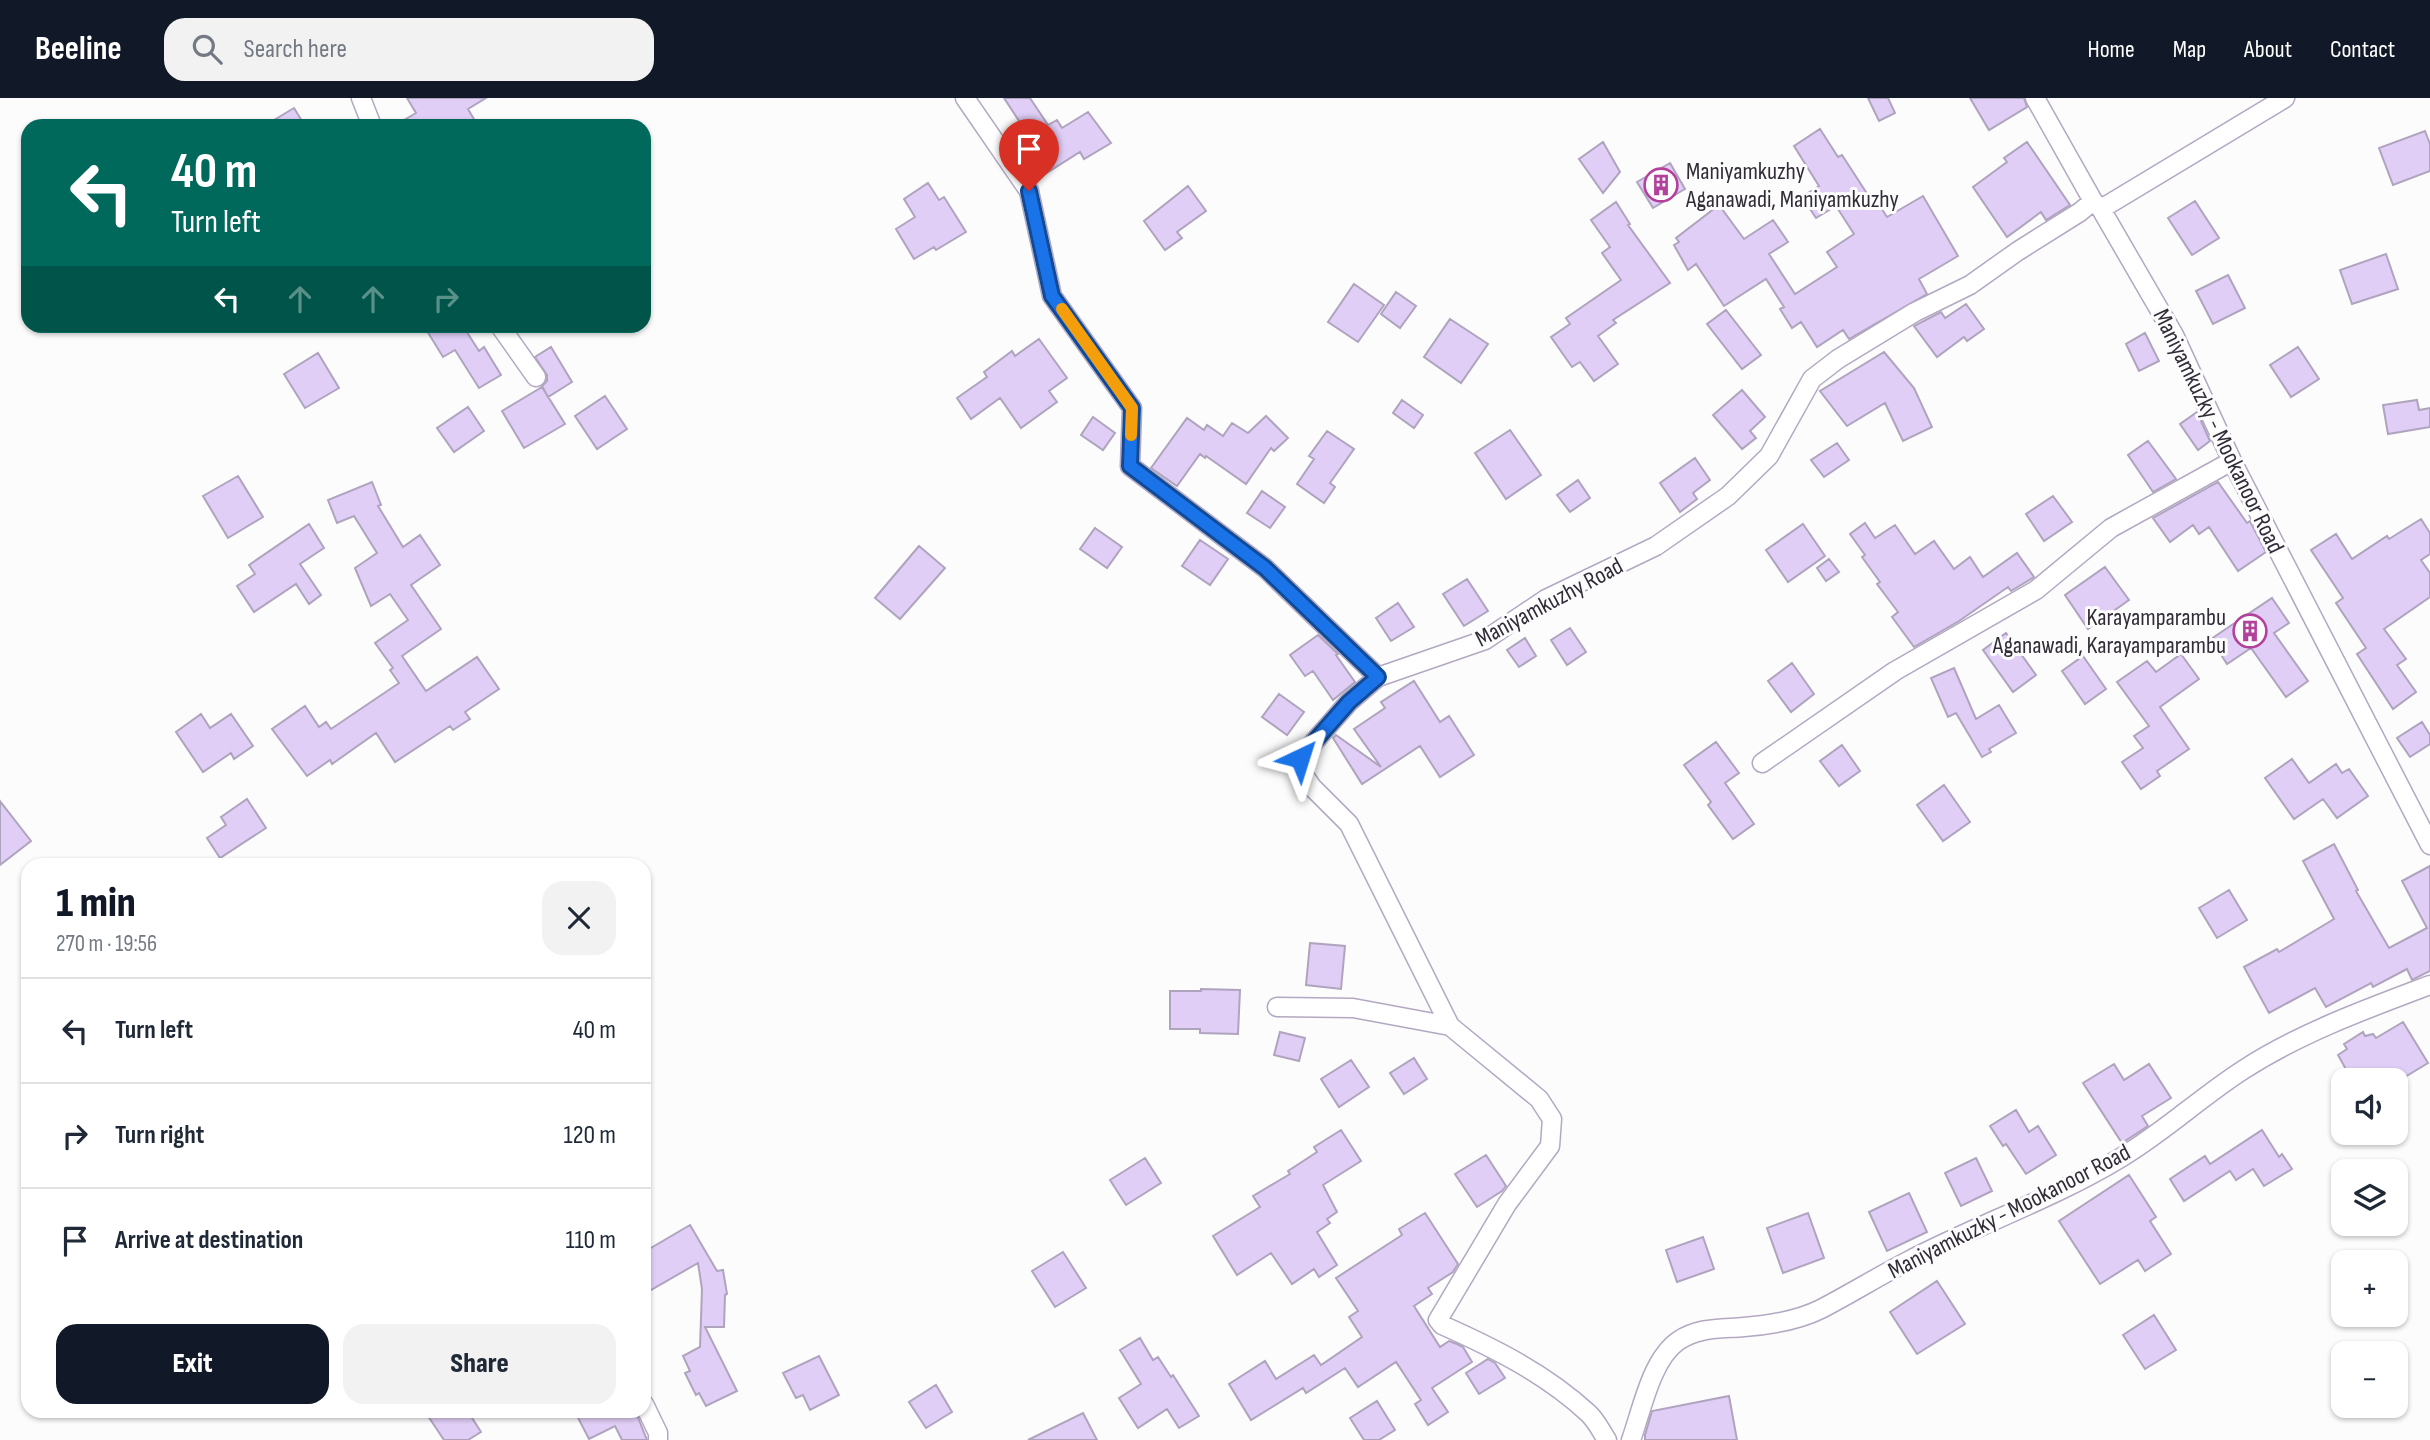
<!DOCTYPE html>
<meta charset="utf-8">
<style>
body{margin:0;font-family:"Sofia Sans Condensed",sans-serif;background:#f2f2f3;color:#1f2937;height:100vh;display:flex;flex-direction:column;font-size:26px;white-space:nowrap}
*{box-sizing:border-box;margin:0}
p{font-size:23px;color:#747a83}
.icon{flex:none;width:38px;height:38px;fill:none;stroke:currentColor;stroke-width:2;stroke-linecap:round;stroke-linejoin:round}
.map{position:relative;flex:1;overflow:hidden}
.drawer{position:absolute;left:21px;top:760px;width:630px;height:560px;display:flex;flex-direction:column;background:#fff;border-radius:21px;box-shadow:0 2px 5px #0004}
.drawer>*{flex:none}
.hud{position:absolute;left:21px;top:21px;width:630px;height:214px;border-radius:21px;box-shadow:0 2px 5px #0004;background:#00695c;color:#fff;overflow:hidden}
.controls{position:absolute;left:2331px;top:970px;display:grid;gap:14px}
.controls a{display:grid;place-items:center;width:77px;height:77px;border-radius:14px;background:#fff;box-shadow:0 2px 5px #0004;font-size:35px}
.pin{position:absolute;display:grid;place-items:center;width:60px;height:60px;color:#fff;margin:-72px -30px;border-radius:50% 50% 50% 0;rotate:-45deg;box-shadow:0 0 7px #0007}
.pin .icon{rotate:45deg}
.me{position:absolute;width:77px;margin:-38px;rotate:41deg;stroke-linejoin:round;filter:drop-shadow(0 0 5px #0008)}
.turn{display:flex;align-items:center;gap:24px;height:147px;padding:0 35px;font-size:32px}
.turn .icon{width:91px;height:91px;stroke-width:2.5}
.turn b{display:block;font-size:49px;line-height:60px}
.lanes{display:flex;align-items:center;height:66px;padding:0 35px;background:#0003;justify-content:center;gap:35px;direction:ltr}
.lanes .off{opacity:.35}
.round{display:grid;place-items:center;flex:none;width:74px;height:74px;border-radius:21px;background:#f2f2f3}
.overview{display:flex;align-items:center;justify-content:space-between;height:119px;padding:0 35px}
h1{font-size:42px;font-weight:800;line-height:52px;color:#111827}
.button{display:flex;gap:14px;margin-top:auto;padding:14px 35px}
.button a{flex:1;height:80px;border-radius:21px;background:#111827;color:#fff;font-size:28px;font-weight:800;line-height:80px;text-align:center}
.button a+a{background:#f2f2f3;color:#1f2937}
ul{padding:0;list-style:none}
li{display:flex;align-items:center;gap:21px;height:105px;padding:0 35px;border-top:2px solid #e0e1e3}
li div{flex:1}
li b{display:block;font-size:26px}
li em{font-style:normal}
header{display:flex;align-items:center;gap:42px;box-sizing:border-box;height:98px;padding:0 35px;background:#111827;color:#fff}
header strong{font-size:33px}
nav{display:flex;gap:38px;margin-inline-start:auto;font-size:24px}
.search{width:490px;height:63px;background:#f2f2f3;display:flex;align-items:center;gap:18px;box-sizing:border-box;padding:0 24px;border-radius:21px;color:#747a83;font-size:26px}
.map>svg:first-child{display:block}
.building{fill:#e0cef6;stroke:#afa4be;stroke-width:2}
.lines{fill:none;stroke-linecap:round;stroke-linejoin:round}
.street-casing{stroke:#b3a8c2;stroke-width:21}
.street{stroke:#fff;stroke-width:18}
.route-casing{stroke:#114b97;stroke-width:18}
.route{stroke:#1a73e8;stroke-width:12}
.slow{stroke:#f59e0b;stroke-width:12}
.labels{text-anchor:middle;stroke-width:6;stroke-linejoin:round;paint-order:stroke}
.poi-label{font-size:24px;fill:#312c37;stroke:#fcfcfc;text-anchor:start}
.street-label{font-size:24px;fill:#312c37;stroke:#fcfcfc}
</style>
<header>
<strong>Beeline</strong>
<div class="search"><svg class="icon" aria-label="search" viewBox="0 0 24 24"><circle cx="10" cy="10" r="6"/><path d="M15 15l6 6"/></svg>Search here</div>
<nav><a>Home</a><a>Map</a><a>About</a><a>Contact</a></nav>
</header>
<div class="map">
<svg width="2430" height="1342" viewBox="0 0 2430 1342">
<rect width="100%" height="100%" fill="#fcfcfc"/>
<!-- building -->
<path class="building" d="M407,0H486L468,11L478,28H394L416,15Z
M1004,0H1030L1048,27L1057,22L1062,30L1088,14L1111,45L1084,61L1080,54L1037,81L1012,40L1025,32Z
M1868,0H1888L1895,15L1879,23Z
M1970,0H2024L2027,9L1989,32Z
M294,10L305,28H264Z
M1820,31L1838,59L1842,57L1877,111L1880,108L1887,119L1923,98L1958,158L1919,181L1927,196L1849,241L1843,232L1817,249L1801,224L1792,230L1780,211L1784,209L1766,181L1724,208L1696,166L1688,172L1674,147L1679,144L1676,140L1719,107L1744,141L1773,122L1788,144L1769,156L1795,196L1837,169L1827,154L1854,136L1836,108L1816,120L1802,99L1819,88L1794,48Z
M2425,33L2430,46V73L2393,87L2379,50Z
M1603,44L1620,74L1603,95L1579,61Z
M2027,44L2070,107L2046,122L2041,114L2007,139L1973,89L2007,64L2004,60Z
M1670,65L1685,91L1653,110L1637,84Z
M928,85L939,102L944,99L966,134L936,152L934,149L914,161L896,131L915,119L904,101Z
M1188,88L1206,113L1177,134L1182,140L1165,152L1144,123Z
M2195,103L2219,140L2192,157L2168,120Z
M1616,104L1630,126L1628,127L1670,185L1613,222L1616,225L1598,238L1618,266L1594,283L1580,264L1572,269L1551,239L1570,226L1566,220L1621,182L1602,155L1610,149L1591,122Z
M2386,156L2398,191L2352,206L2340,172Z
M2228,177L2245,210L2213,226L2196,193Z
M1354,186L1384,207L1358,244L1328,224Z
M1396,194L1416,208L1400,230L1381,216Z
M1966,206L1984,231L1967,243L1964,239L1937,259L1914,228L1941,214L1945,220Z
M1726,212L1761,257L1742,271L1707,226Z
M1450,221L1488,246L1461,285L1424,259Z
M424,228H463L479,253L484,249L501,277L479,290L455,252L443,259Z
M2145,235L2159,263L2139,273L2126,246Z
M1039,241L1067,280L1049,293L1057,304L1021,330L1000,300L971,321L957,300L987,279L984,274L1012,253L1015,258Z
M551,249L572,284L548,299L542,288L547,283V277L535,259Z
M2298,249L2319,281L2291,299L2270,267Z
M1884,254L1914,290L1932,329L1903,343L1885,305L1847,328L1820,293Z
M318,255L339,290L305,310L284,276Z
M542,289L565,326L524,350L502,313Z
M1742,292L1765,319L1750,333L1756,340L1742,351L1713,317Z
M605,298L627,331L597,351L575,318Z
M1402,302L1423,317L1414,330L1393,315Z
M2417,302L2419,312L2430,310V329L2388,336L2383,307Z
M468,309L484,333L454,354L437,330Z
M2197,314L2210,343L2198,352L2180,326Z
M1266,318L1288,340L1274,353L1271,350L1246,386L1206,358L1205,360L1200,356L1177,388L1151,370L1187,320L1204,332L1207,327L1223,338L1232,325L1248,335Z
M1093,319L1115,335L1103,352L1081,337Z
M1510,332L1541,377L1506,401L1475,355Z
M1327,333L1354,351L1330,385L1335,389L1324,405L1297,386L1314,361L1309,358Z
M2148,343L2176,381L2153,394L2128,357Z
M1837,345L1849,362L1824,379L1811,362Z
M1695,360L1710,382L1693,395L1697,401L1680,414L1660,385Z
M238,378L263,419L228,440L203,398Z
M1578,382L1590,400L1570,414L1557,397Z
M372,384L381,407L378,408L403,449L420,437L440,467L411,487L441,531L402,558L426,593L477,559L499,591L465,614L470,621L453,632L450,628L395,664L376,635L332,666L330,662L307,678L272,631L305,608L319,629L326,624L331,631L399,585L390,572L393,570L375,545L408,522L390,496L371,508L355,470L377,455L354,418L337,425L328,402Z
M2218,384L2247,425L2250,423L2266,454L2238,473L2209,429L2199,436L2193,427L2170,444L2153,420Z
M1262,393L1285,409L1270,430L1247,415Z
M2053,398L2072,424L2044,443L2026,416Z
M2421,421L2430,435V456L2421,462L2430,475V499L2384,531L2406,561L2397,567L2416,594L2393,611L2357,556L2366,550L2336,505L2343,500L2311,452L2336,436L2352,461L2387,438L2389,441Z
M1865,425L1875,440L1895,427L1915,456L1934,443L1954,471L1970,459L1983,479L2017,455L2034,479L2011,493L2008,489L1959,523L1914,549L1892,519L1898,514L1877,486L1880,484L1862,459L1865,457L1850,436Z
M309,426L324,450L300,466L321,497L309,506L296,486L254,514L237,488L255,476L249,467Z
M1803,426L1825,458L1788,484L1766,452Z
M1095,430L1122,449L1107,470L1080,451Z
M1200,442L1228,461L1210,487L1182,468Z
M919,448L945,470L900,521L875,500Z
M1829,461L1839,474L1826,483L1817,470Z
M2105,469L2129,502L2088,531L2065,497Z
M1467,481L1488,513L1464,528L1443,496Z
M2272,500L2289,525L2274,535L2308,583L2286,599L2251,550L2227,566L2211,541Z
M1398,505L1414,529L1391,543L1376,520Z
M1570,530L1586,554L1567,567L1551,542Z
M2006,535L2036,577L2013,594L1983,552Z
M1318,537L1338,556L1336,557L1355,584L1333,602L1313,573L1305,578L1290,557Z
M1525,540L1536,558L1519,569L1507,552Z
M2181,556L2199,581L2160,609L2189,651L2157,673L2160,678L2141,691L2122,664L2143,650L2134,638L2149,628L2117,584L2147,563L2156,574Z
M2083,558L2106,591L2085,606L2062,573Z
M1792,565L1814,596L1791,614L1768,583Z
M1954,570L1976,621L1999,607L2016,635L1989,651L1991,654L1982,659L1956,615L1948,619L1931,580Z
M1414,583L1440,624L1449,618L1474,657L1440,679L1420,648L1362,686L1333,640L1336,637L1381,669L1354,631L1385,610L1381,604Z
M1279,596L1304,614L1287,637L1262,619Z
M201,616L210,630L231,616L253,648L234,661L231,655L203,674L176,634Z
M2422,624L2430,637V646L2410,659L2397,640Z
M1716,644L1739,675L1725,685L1754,726L1733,741L1708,707L1711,704L1684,667Z
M1842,647L1860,673L1839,688L1820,663Z
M2292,661L2309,685L2336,666L2342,675L2349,671L2368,698L2337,720L2323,701L2294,721L2265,680Z
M1944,687L1970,724L1943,743L1917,707Z
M247,701L266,730L220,760L207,740L226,727L221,719Z
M0,703L31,743L0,767Z
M2334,746L2358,792L2356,793L2389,850L2427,830L2402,783L2430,768V873L2412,882L2407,871L2373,889L2371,885L2326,909L2315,890L2269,915L2244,869L2277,851L2279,854L2334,821L2303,763Z
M2229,792L2247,822L2217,840L2199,810Z
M1310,845L1345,848L1341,891L1306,887Z
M1201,891L1240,892L1238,936L1200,935V931H1170V893H1201Z
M2403,924L2428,965L2400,982H2352L2338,957L2347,951L2344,946L2363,934L2365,938L2373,936L2376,940Z
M1280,934L1305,940L1299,963L1274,957Z
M1414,960L1427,981L1404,996L1390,975Z
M1351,962L1369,989L1339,1009L1321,981Z
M2114,966L2124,982L2149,966L2171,1000L2142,1018L2148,1028L2122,1045L2083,985Z
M2016,1012L2029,1034L2038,1028L2056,1057L2026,1076L2006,1046L2003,1048L1990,1028Z
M1341,1032L1361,1063L1323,1087L1337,1114L1327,1121L1330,1125L1317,1134L1337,1167L1319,1179L1314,1171L1292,1186L1271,1155L1237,1177L1213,1138L1260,1109L1253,1098L1290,1076L1288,1073L1317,1054L1314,1049Z
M2262,1032L2279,1059L2282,1056L2292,1071L2264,1088L2253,1071L2236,1082L2230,1073L2184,1103L2170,1081L2205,1058L2210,1066Z
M1486,1057L1506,1088L1502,1093L1477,1109L1455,1076Z
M1145,1060L1161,1085L1126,1107L1110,1082Z
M1976,1060L1992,1093L1961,1108L1945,1075Z
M2129,1077L2156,1119L2150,1123L2171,1156L2145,1173L2138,1162L2100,1186L2059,1123Z
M1909,1095L1927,1134L1887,1153L1869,1114Z
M1425,1115L1458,1166L1453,1174L1428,1190L1432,1196L1414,1208L1440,1249L1449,1243L1457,1246L1463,1249L1472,1264L1432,1290L1448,1314L1428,1327L1415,1306L1421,1302L1396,1264L1358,1289L1345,1270L1306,1295L1303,1290L1251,1322L1229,1286L1265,1263L1276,1281L1314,1257L1321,1267L1362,1239L1349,1219L1358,1213L1336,1180L1402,1137L1399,1131Z
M1808,1115L1824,1160L1783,1175L1767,1130Z
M690,1127L717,1173L723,1172L727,1196L725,1197L724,1229H705L737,1293L706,1308L699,1295L696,1297L685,1275L690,1273L683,1258L700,1249L702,1191L698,1165L644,1196V1154Z
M1703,1139L1714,1171L1677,1184L1666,1152Z
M1063,1154L1086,1190L1055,1209L1032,1173Z
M1937,1183L1965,1226L1917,1256L1890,1214Z
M2154,1217L2176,1252L2145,1271L2123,1237Z
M1140,1240L1153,1262L1158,1259L1171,1279L1173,1277L1199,1318L1179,1330L1167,1311L1138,1330L1119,1300L1141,1286L1120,1252Z
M819,1258L839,1297L810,1312L803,1297L796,1300L783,1275Z
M1488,1261L1495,1265L1505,1280L1479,1296L1466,1275Z
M936,1287L952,1314L926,1330L909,1304Z
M1729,1298L1737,1342H1645V1337L1652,1313Z
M1377,1303L1395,1332L1379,1342H1364L1350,1320Z
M424,1312H467L481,1334L468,1342H444Z
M574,1312H635L647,1342H622L615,1328L589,1341Z
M1083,1315L1097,1342H1028Z"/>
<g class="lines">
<defs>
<path id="street" d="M361,0L372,28
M965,0L1029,93L1052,198L1132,310L1130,368L1265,470L1378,579
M2035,0L2093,103L2101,111
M2285,0L2101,111L2174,237L2232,363L2430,747
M500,228L536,279
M1762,665L1895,573L2036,492L2111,430L2232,363
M1277,909L1353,910L1450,928
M644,1306L658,1335V1342
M1607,1342C1601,1333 1596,1322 1588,1315C1546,1276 1494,1250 1442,1227L1438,1222L1507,1106L1550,1048L1552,1021L1539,1001L1450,928L1349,726L1312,689L1301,673L1300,660L1349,604L1378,579L1485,542L1546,501L1656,448L1728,398L1769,358L1812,281L1838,261L1915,214L1970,187L2018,153L2080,114L2093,103
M1631,1342C1642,1312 1651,1262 1678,1243C1698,1229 1721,1231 1744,1229C1770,1227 1797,1223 1821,1211C1850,1196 1879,1178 1908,1163C1979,1126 2055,1100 2122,1059C2165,1033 2201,999 2243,972C2300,935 2366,911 2430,887"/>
</defs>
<!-- street casing -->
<use href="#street" class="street-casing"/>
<!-- street -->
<use href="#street" class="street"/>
</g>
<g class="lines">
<defs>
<path id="route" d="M1029,93L1052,198L1132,310L1130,368L1265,470L1378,579L1349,604L1300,660"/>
</defs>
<!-- route casing -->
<use href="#route" class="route-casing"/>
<!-- route -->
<use href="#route" class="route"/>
<!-- slow -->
<path class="slow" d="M1062,211L1132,310L1131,337"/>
</g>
<!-- icons -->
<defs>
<symbol id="building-ring" viewBox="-11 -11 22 22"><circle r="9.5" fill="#fcfcfc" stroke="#b2419c" stroke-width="1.5"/><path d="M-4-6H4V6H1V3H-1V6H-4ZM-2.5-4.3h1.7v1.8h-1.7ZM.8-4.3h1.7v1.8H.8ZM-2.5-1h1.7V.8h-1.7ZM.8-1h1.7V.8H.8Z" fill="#b2419c"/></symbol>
</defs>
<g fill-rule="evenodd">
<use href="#building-ring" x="1642" y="68" width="38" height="38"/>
<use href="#building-ring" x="2231" y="514" width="38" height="38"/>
</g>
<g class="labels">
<!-- poi labels -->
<g class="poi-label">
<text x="1686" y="81">Maniyamkuzhy<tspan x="1686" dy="28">Aganawadi, Maniyamkuzhy</tspan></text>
<text x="2226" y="527" text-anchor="end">Karayamparambu<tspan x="2226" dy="28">Aganawadi, Karayamparambu</tspan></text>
</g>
<!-- street labels -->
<g class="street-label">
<text transform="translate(2219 333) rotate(64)" y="8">Maniyamkuzky - Mookanoor Road</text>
<text transform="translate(1549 504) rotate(-28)" y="8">Maniyamkuzhy Road</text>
<text transform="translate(2009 1113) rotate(-27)" y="8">Maniyamkuzky - Mookanoor Road</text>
</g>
</g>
</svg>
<div class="controls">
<a><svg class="icon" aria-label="sound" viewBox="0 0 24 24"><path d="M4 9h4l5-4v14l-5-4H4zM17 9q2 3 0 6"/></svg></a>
<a><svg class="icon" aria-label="layers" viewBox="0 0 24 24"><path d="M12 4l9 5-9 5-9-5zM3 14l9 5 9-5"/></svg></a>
<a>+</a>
<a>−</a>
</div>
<div class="pin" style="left:1029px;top:93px;background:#d93025"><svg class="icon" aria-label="arrive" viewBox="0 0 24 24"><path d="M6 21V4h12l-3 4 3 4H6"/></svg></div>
<svg class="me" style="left:1300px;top:660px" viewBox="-20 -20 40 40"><path d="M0-17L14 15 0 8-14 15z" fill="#1a73e8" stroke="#fff" stroke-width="4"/></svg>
<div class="hud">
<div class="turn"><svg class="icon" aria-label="left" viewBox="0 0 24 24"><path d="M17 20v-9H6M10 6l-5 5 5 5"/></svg><div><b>40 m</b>Turn left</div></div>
<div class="lanes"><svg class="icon" aria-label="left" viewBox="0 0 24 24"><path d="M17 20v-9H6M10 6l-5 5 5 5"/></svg><svg class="icon off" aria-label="ahead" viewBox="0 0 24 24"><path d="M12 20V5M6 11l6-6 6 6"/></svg><svg class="icon off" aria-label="ahead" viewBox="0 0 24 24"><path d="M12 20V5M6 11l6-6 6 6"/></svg><svg class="icon off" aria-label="right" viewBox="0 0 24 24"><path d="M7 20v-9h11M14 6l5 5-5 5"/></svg></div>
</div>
<section class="drawer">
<div class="overview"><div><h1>1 min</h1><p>270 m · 19:56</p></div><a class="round"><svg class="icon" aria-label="close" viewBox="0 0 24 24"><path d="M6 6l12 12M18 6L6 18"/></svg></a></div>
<ul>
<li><svg class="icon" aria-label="left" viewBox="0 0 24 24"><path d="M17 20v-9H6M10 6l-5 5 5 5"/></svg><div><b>Turn left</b></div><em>40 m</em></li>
<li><svg class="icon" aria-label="right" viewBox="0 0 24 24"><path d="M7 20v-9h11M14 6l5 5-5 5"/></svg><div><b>Turn right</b></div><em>120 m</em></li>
<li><svg class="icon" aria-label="arrive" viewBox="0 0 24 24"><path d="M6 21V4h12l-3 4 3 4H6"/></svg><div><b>Arrive at destination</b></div><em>110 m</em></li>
</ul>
<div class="button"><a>Exit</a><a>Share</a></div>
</section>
</div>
